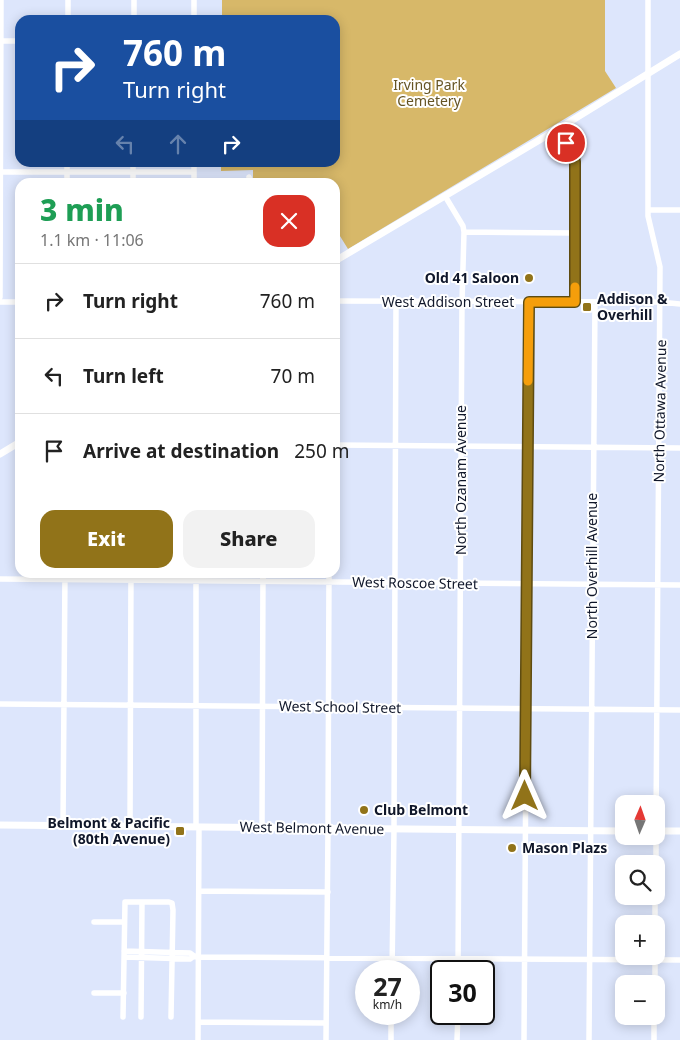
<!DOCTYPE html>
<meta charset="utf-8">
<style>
body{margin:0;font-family:"Noto Sans",sans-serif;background:#f2f2f2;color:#222;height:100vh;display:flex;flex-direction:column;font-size:19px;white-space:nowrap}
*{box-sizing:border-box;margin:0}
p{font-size:16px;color:#767676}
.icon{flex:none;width:28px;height:28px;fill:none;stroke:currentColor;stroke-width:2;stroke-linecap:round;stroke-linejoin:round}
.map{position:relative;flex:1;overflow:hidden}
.panel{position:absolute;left:15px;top:178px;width:325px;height:400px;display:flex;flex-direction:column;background:#fff;border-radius:15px;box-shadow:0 2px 12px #0003}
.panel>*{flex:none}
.guide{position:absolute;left:15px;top:15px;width:325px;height:152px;border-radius:15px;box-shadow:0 2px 12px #0003;background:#1a4fa0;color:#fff;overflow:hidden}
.needle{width:32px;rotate:2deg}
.buttons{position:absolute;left:615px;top:795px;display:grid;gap:10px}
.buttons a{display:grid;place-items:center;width:50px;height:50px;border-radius:10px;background:#fff;box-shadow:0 2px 12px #0003;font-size:25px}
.speed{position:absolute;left:355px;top:960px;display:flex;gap:10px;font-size:25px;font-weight:700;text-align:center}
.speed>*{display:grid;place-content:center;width:65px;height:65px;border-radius:50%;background:#fff;box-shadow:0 2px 12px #0003;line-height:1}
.speed small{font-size:12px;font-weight:400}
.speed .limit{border:2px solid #111;border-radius:8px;background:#fff;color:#111}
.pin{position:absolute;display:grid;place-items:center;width:42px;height:42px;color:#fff;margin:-21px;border:2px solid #fff;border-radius:50%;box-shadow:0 1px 5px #0007}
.me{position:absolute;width:55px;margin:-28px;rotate:0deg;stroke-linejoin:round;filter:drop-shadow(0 0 4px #0008)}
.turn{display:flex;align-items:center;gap:18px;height:105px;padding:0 25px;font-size:22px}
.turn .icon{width:65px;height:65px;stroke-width:2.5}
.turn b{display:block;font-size:35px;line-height:42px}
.lanes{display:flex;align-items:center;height:48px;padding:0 25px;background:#0003;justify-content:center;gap:25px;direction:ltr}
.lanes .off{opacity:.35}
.round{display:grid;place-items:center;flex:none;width:52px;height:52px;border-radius:15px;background:#f2f2f2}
.headline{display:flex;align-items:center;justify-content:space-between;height:85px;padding:0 25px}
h1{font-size:30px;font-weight:800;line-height:38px;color:#1e9e55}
.button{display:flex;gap:10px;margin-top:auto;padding:10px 25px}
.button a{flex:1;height:58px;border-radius:15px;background:#917319;color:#fff;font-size:20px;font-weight:800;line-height:58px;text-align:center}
.button a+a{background:#f2f2f2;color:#222}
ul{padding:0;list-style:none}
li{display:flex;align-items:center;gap:15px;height:75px;padding:0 25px;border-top:1px solid #e0e0e0}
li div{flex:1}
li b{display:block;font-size:19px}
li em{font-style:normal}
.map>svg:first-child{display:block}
.green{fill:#d7b869}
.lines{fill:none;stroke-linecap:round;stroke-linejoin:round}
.minor{stroke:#fff;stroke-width:5.5}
.major{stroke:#fff;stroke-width:7}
.route-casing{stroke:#5e4b10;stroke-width:12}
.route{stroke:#917319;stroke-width:9}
.slow{stroke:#f59e0b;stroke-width:9}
.poi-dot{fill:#917319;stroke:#fff;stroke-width:2}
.labels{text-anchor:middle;stroke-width:4;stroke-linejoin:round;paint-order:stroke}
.park-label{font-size:14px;fill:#655424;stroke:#fff}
.poi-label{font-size:14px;font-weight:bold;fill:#10172a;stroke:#fff;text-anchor:start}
.street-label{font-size:14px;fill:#10172a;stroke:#fff}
</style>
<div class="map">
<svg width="680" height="1040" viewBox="0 0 680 1040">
<rect width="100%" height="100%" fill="#dde6fc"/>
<!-- green -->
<path class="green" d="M222,0H605V71L616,88L348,249L335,228V182H253V170L221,171V163L335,162V20H222Z"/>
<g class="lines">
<!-- minor -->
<path class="minor" d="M648,0V216L660,267L656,824
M68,20V0
M134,20V0
M194,20V0
M0,41H20
M558,129L574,156L575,162V302
M0,172H194
M249,177L251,182
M67,182V162
M133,182V162
M194,182V162
M445,196L463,226L464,232L462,302L458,971
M648,210H680
M464,232L575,233
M0,297L1,0
M335,301L660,302L680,304
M0,302H20
M335,445L680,448
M0,579L680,585
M0,704L680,710
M63,825L65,572
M130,826L131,572
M196,827V572
M262,827L263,572
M656,864V836
M199,891L328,892
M94,922H124
M655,924V896
M124,951L190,953L194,956L198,957L680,960
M124,957L190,959L194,956
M392,971L394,829L396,302
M655,984V958
M94,993H124
M123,1017L125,902H169L172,903L173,910L171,1017
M141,1017L142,902
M198,1022L326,1023
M198,1040L199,827
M326,1040L328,828L329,572
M391,1040V1014
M457,1040L458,1014
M524,1040L529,302
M589,1040L595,302
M654,1040V1016"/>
<!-- major -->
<path class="major" d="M335,261L558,129L680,54
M0,454L20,442
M0,825L624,831
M656,831H680"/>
</g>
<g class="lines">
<defs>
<path id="route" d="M525,796L529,302H575V162L574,156L566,143"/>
</defs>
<!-- route casing -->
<use href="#route" class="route-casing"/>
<!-- route -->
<use href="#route" class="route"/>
<!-- slow -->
<path class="slow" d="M528,381L529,302H575V287"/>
</g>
<!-- markers -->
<g class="poi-dot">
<circle cx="529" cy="278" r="5"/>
<rect x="582" y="302" width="10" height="10" rx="2.5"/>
<circle cx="364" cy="810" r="5"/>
<rect x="175" y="826" width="10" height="10" rx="2.5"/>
<circle cx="512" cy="848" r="5"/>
</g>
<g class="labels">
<!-- park labels -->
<g class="park-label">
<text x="429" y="90">Irving Park<tspan x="429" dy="16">Cemetery</tspan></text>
</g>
<!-- poi labels -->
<g class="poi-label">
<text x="519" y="283" text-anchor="end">Old 41 Saloon</text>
<text x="597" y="304">Addison &amp;<tspan x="597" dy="16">Overhill</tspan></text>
<text x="374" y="815">Club Belmont</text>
<text x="170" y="828" text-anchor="end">Belmont &amp; Pacific<tspan x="170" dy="16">(80th Avenue)</tspan></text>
<text x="522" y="853">Mason Plazs</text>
</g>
<!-- street labels -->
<g class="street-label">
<text x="448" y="307">West Addison Street</text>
<text transform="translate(660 411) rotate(-89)" y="5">North Ottawa Avenue</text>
<text transform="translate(461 480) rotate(-90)" y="5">North Ozanam Avenue</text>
<text transform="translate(592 566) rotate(-90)" y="5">North Overhill Avenue</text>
<text transform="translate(415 583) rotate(1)" y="5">West Roscoe Street</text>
<text transform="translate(340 707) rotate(1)" y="5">West School Street</text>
<text transform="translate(312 828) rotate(1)" y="5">West Belmont Avenue</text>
</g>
</g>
</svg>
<div class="buttons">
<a><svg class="needle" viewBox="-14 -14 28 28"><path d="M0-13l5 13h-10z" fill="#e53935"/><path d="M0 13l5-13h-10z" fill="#767676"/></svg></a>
<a><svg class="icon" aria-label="search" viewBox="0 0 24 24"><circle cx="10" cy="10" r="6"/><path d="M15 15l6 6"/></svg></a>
<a>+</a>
<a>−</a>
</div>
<div class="speed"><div>27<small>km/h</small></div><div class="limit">30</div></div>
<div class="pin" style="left:566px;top:143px;background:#d93025"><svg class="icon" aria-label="arrive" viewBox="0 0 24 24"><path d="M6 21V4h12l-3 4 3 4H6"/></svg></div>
<svg class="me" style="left:525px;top:796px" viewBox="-20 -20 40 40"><path d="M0-17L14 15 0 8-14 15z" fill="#917319" stroke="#fff" stroke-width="4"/></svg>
<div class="guide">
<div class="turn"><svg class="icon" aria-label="right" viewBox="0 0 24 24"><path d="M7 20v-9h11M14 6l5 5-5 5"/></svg><div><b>760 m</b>Turn right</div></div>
<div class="lanes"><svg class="icon off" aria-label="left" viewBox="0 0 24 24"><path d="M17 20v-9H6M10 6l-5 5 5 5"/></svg><svg class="icon off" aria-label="ahead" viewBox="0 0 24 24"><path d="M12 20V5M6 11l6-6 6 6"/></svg><svg class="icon" aria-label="right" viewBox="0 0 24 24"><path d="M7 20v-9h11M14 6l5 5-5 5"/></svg></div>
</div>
<section class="panel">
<div class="headline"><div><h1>3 min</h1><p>1.1 km · 11:06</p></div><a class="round" style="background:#d93025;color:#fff"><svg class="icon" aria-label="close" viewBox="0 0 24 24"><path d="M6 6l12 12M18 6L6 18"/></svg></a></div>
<ul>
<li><svg class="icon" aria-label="right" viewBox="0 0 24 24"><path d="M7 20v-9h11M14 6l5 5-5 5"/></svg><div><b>Turn right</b></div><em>760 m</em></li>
<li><svg class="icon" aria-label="left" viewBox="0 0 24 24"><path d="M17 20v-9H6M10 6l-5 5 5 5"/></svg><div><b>Turn left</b></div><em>70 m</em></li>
<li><svg class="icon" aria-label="arrive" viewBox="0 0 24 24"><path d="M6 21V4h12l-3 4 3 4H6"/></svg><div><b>Arrive at destination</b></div><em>250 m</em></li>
</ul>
<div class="button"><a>Exit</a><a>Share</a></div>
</section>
</div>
